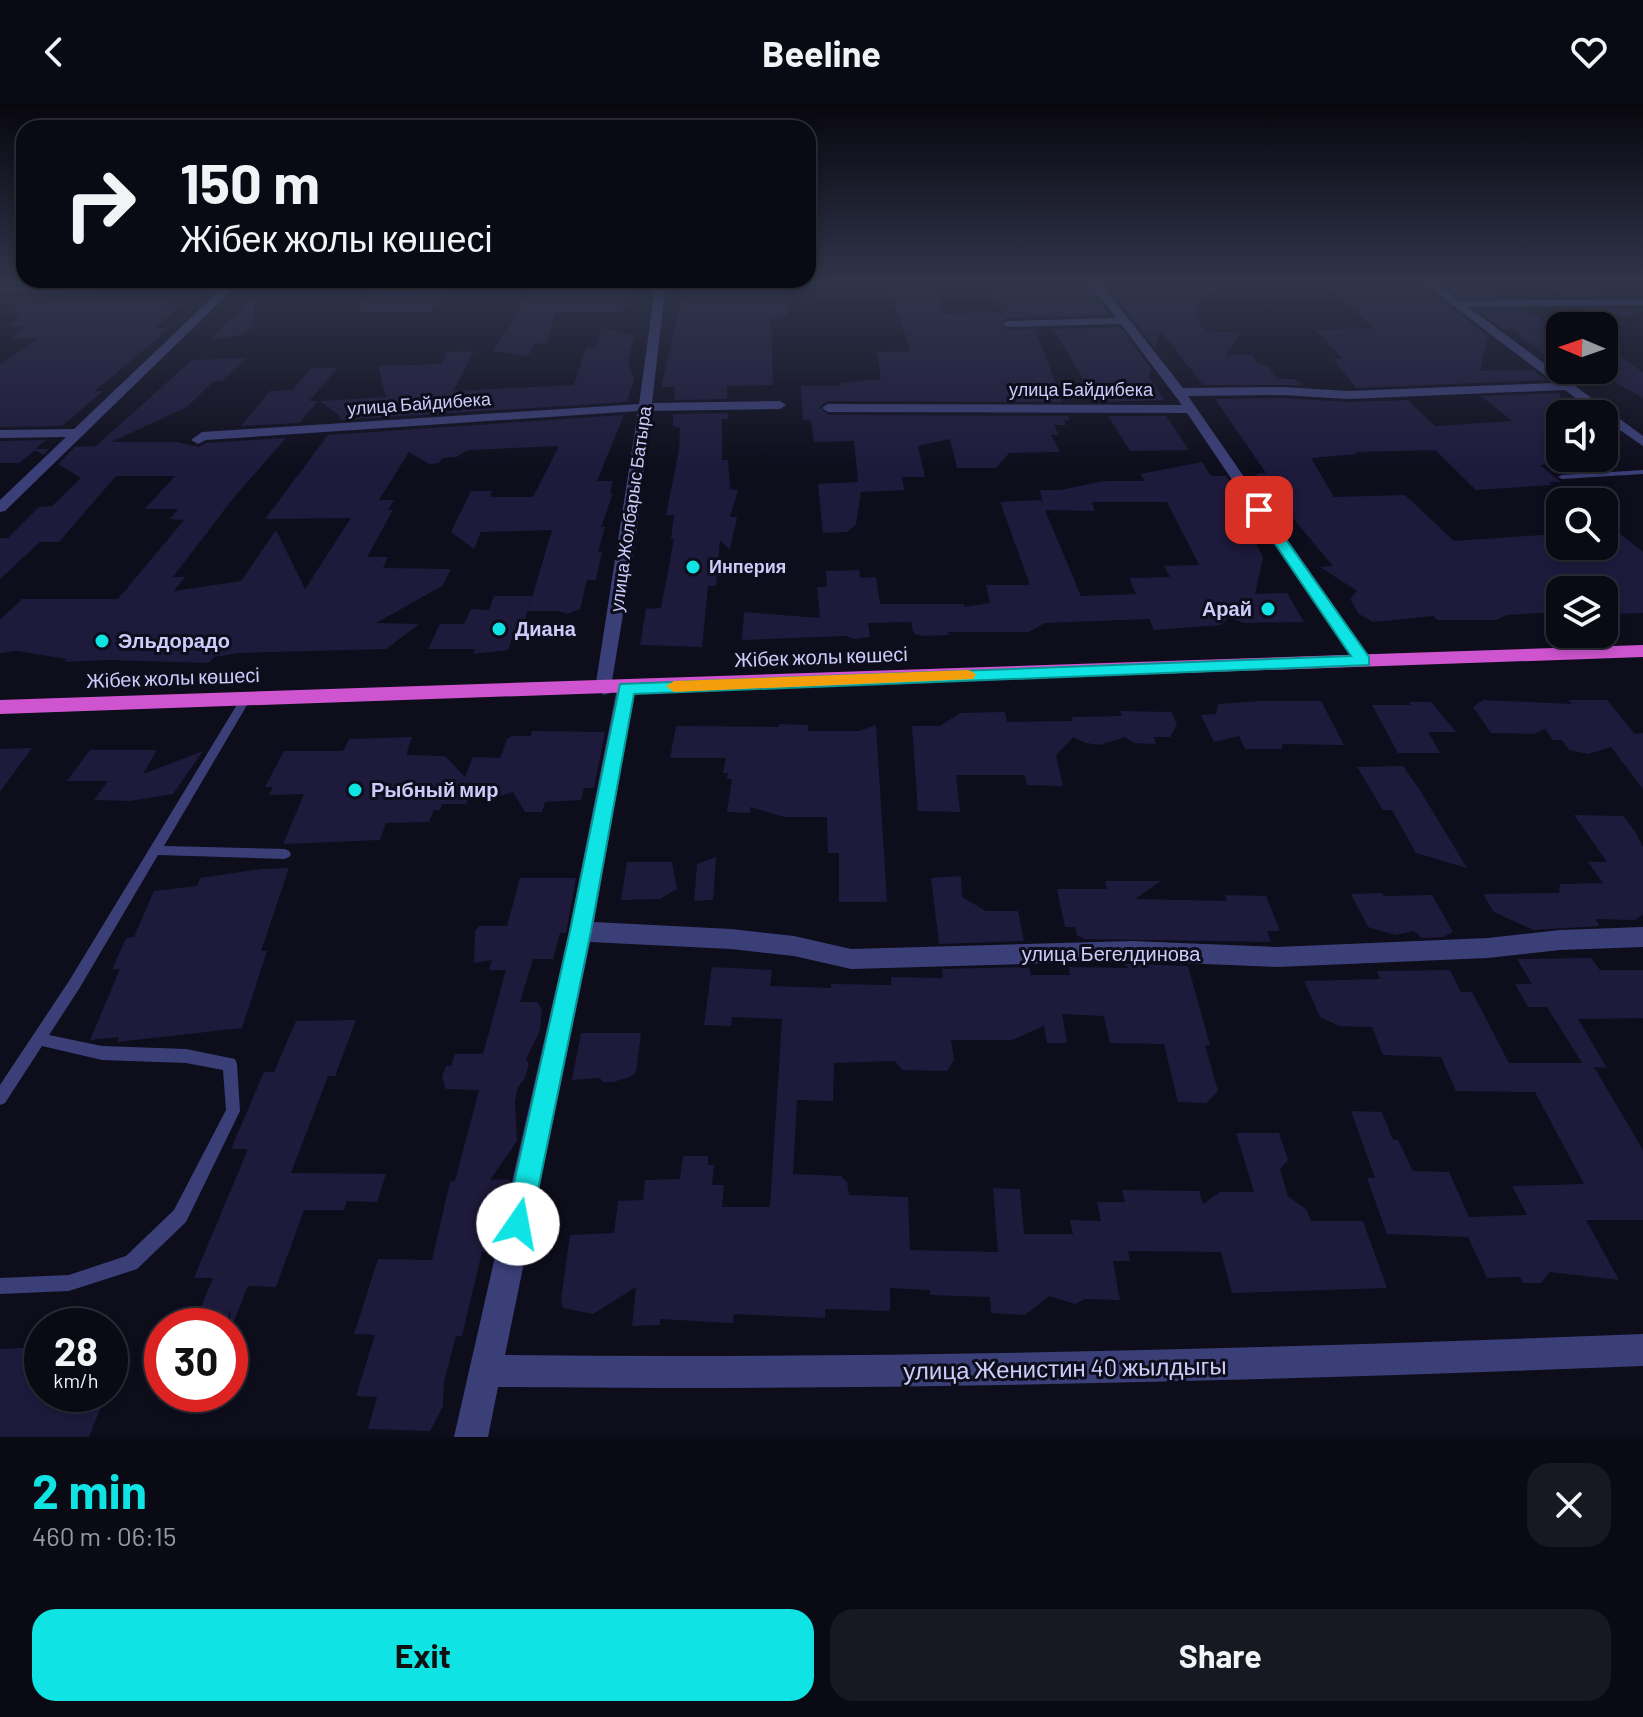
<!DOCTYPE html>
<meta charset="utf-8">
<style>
body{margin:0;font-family:Barlow,sans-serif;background:#181822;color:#f1f3f6;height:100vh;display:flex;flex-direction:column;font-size:30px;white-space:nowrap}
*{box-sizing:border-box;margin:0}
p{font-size:26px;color:#999aa0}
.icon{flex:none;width:44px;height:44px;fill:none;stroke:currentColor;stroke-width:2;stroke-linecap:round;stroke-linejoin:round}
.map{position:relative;height:1333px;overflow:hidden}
.side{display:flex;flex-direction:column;background:#0a0a15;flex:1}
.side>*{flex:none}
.top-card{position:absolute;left:16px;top:16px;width:800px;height:168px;border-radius:24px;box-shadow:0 4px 12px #0003,0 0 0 2px #2a2b34;background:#0a0a15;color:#f1f3f6;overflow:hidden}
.needle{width:52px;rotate:272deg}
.tools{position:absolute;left:1546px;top:208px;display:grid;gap:16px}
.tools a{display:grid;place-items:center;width:72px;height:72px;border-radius:16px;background:#0a0a15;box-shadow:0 4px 12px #0003,0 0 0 2px #2a2b34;font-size:40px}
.speed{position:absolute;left:24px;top:1204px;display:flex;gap:16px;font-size:40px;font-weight:700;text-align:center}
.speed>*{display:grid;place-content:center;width:104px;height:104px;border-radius:50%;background:#0a0a15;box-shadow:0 4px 12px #0003,0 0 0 2px #2a2b34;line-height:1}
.speed small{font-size:20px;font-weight:400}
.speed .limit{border:12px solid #d22;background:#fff;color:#111}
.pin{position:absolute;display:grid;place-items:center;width:68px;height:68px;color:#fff;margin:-34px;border-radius:16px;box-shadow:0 4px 12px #0006}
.me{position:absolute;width:88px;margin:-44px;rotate:12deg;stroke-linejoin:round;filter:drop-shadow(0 0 6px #0008)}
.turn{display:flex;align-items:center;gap:28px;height:168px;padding:0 32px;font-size:36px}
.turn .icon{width:104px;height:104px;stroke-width:2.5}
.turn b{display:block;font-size:56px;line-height:68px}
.round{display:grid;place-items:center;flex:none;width:84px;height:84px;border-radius:24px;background:#181822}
.head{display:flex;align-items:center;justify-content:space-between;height:136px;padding:0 32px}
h1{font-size:48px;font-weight:700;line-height:60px;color:#10e3e3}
.action{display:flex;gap:16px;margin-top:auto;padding:16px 32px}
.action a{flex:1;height:92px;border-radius:24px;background:#10e3e3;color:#111;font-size:32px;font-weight:700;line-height:92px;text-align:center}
.action a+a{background:#181822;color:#f1f3f6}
header{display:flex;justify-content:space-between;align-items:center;height:104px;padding:0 32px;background:#0a0a15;font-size:36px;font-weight:700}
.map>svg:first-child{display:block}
.building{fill:#1e1a3c;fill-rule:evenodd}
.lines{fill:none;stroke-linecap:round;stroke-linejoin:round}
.service{fill:#3b3f78;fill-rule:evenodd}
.minor{fill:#3b3f78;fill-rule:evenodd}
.trunk{fill:#cf55d0;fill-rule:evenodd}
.route{fill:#10e3e3;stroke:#0a9494;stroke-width:2}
.slow{fill:#f59e0b}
.poi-dot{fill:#10e3e3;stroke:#0e0d1c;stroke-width:3}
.labels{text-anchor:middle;stroke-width:6;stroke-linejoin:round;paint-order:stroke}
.far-street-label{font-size:18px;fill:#ccccfb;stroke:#0e0d1c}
.far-poi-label{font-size:18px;font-weight:bold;fill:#ccccfb;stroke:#0e0d1c;text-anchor:start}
.poi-label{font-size:20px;font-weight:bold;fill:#ccccfb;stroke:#0e0d1c;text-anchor:start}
.street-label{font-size:20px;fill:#ccccfb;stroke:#0e0d1c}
.near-street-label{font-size:24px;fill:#ccccfb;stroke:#0e0d1c}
</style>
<header><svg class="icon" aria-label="back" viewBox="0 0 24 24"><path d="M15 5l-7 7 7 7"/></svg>Beeline<svg class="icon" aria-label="heart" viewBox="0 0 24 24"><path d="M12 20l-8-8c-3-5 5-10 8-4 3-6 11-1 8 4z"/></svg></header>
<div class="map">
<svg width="1643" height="1333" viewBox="0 0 1643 1333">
<rect width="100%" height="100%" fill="#0e0d1c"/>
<!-- building -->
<path class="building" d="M1108,177H1228L1195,201L1198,217L1207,229L1242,227L1225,251H1252L1258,260L1267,261L1278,275H1294L1303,281H1203L1160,226L1155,244L1106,181H1111Z
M1323,177H1402L1417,188L1429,187L1488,232L1480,267L1533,266L1547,276L1356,284L1333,255H1343L1316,226L1374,224Z
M1545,179L1587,180L1607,192L1565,193Z
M784,180L788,212L771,215L773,281L727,282V295L674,296L675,283H661L684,185Z
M1087,181L1110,211L1008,214L999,219L1008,226L1035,225L1063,298L828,297L819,303L828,311L1068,312L1070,316H1064L1066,321H1054L1059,331H1051L1060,348L1009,349L996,364H957L950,335L918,342L925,373H902L904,386L861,388L856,420L847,428L823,429L818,380L858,378L854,337L814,338L811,316L803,317L801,282H841V279L881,275L877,248L910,247L890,184L936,185L944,210L1003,209L990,183Z
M1483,183L1502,194H1460L1449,185Z
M424,185L450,186L429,208H356L369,190L421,189Z
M630,185L622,208H555L547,239L534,240L528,252L493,247L531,186Z
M51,191V194L171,195L162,202H182L154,224H170L95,287H103L62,322L0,323V261L38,234L9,235L26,222H7L21,213H15L20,209H4L18,199L0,200V192Z
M256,191L252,224L242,231L210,236Z
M1625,204L1637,212H1595L1583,205Z
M1522,205L1550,221L1560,244V262L1512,226H1504L1477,206Z
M1120,223L1151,264L1149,273L1164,296L1097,298L1053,225Z
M602,224L634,232L628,258L634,275L627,298L338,316L341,313L320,297L386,293L378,262L441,260L447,248L474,247L453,287L574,281L586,244H595Z
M1604,242L1643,268V294L1604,272Z
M247,254L222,277H214L187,303L111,338H177L199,343L206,339L286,334L235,392L173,473H185L174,487L241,477L276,426L305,485L351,414L265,415L328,331L624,311L597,377H613L610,389H613L601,423H605L598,448H602L596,476H587L580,505L568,510L557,507H528L552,426L481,428L474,445L451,428L471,387H492L490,393H533L559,342L468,346L456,353L442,354L439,359L429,360L409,348L379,396H394L388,406H393L367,453H388L383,464L451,465L442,482L376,519L419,520L386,545L239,549L214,553L209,559L107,556L64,558L67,555L16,547L0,549V516L22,495H118L184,416L170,415L178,405H145L175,372H116L59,438H40L0,475V434H8L39,403L52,402L81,374L58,360L75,343L96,342L192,256Z
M311,264H338L309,297H318L299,319L241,322L270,287L292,286Z
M1560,289V360L1540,361L1561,378H1549L1552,381L1476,386L1435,346L1355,348L1358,350L1311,354L1334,393L1405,391L1454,437L1556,430L1560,434V442H1604V417L1643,448V509L1612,510L1604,502V486H1560V508L1507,511L1496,516H1437L1434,512L1373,518L1359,510L1350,495L1357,487L1320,463L1333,462L1256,370L1266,369L1215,295L1283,294L1348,298L1408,296L1435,322L1512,317L1481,292Z
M728,309V315H722V356H728L730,385L738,386L730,413H737L730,445L720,437L716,482H708L702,543L640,541L646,505L661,504L674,435H671L674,411H666L679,346L680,324L673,322V310Z
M1108,312H1166L1189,346L1130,347Z
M46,336L35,345H49L43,351L35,346L19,359H0V337Z
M1202,358L1211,372H1226L1240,393V395L1226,396L1245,434L1255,437L1263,454L1255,490L1287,489L1304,518L1244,519L1229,513L1221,521L1154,526L1149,515L1070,518L1045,519L1028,528H948L949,531L924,532L914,530L911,518L868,519L870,533L855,535L845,532L742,536L744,508L820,514L817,483H827L826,467L859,466L860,474L876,473L880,500H964V503L990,499L986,481H1030L1000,398L1041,396L1043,400L1040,386H1060L1105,377H1145L1140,370ZM1092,398H1167L1199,461L1164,462L1170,473L1129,474L1136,490L1081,492L1045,406L1095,407Z
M494,492H532L524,519H517L508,546L473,550L475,545H428L440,520H464L471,505L489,506Z
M1483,596L1572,600L1569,596H1607L1635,630L1643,629V685L1611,643L1588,650L1569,646L1562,636H1553L1545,625L1533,630L1491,629L1473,603Z
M1260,597H1321L1344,641L1282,640V645H1245L1239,632L1214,638L1201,611L1216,610L1218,600Z
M1409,598H1431L1456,628H1428L1440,649H1398L1372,601H1411Z
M1120,607L1172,608L1177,621L1170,633H1154L1156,640L1134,639L1125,633L1100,641L1086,639L1073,633L1056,652L1063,682L1027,681L1025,671H956L960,708L918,707L912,622H940L960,609L1005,608L1007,618L1073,617L1072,613L1122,612Z
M779,620L808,621V627H859L876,621L887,798H839V749H828L827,713H785L750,703V709L727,708L732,675H727L728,669H723L726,654H670L676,622L779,623Z
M532,627L605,628L594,684H584L581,696L545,698L542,708H525L513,688L500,692L487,691L484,692L487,695H468L466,700H442L440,706H434L429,718L386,719L380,736L283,740L304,690L269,691L273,683H265L284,647H340L344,646L349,635L412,633L406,651L445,652L465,673L473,653L500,654L507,635L512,632H531Z
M32,644L0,688V645Z
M90,646H157L143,670L203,647L173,690L130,697L94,696L108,677H67Z
M1403,662L1421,688L1467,764L1416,749L1392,706H1383L1357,663Z
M1574,711L1623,712L1634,726L1643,743V810L1635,816L1595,815L1600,822L1533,826L1494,808L1483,790L1559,789L1560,780L1603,779L1588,758H1607Z
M716,753L713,796L694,797L697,760Z
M627,758H672L677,785L660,795L621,796Z
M289,764L261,847H267L242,924L117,938L119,933L90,936L120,865L112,866L126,834L134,833L154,787L197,782L200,774L262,765Z
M961,772L962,793L986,807H1018L1024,837L939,840L931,774Z
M520,774H576L566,829H560L553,855H533L520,898H538L542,906L540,927L526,955L529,960L524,976L518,983L515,997L517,1037L490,1076L510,1075L493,1148H482L462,1232H456L444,1278L443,1302L430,1327L368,1325L377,1293L356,1292L375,1231L354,1230L378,1155L432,1156L450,1078L455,1077L479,986L446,985L442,973L446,962H451L455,950H483L506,866H489L492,856L474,859L475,827L479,822H507Z
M1105,777H1161L1135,795L1227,797L1225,791L1266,792L1280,827H1267L1271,838L1084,835L1077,831L1075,823H1065L1057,785H1107Z
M1382,789L1384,792L1432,791L1453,828L1443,833L1422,834L1414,827L1395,831L1368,823L1351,790Z
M1591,854L1600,866H1643V914L1578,915L1607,964L1594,963L1643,1046V1116H1586L1619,1176L1550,1168L1541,1179H1523L1520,1173L1487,1174L1468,1133L1387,1130L1367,1074H1375L1351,1007L1382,1008L1393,1036H1398L1413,1067L1449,1068L1469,1113L1527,1111L1512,1082L1584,1080L1535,988L1456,987L1441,953L1383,951L1372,923L1339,922L1320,913L1304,877L1380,875L1377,867L1450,866L1461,888H1472L1509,959H1582L1547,903H1528L1515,880H1532L1517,855Z
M1123,860L1188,862L1210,941H1205L1218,987L1206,999L1178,998L1164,940L1110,939L1104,912L1062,910L1067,939H1047L1044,922L1012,936H951L954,956L947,967L902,966L895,957L834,959L833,997L797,996L793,1070L841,1072L847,1078L849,1091L908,1093L910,1146L998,1148L993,1084L1020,1085L1024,1130H1073L1070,1116L1101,1117L1097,1098H1125L1122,1086L1199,1087L1203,1100L1220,1088H1254L1236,1029H1279L1288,1056L1280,1065L1288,1092L1307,1106L1311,1117H1363L1387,1184L1232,1189L1221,1148L1128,1147L1130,1157H1113L1120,1196L1085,1195L1075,1200L1049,1192L1025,1211L991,1209L990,1193L930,1191V1186L890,1184V1207L825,1205V1214L734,1210L733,1219L660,1215V1221L632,1222L636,1183L593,1210L563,1204L561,1196L570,1131L614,1129L618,1097L643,1096L645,1076L680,1075L683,1052H708V1061H714L712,1081H724L722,1103H770L782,915L732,913L731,922L704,921L712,863L772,866L770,882L831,884V880L891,881V873L943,874L942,865L1029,863L1031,871H1070L1069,863L1129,864Z
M356,916L335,972H328L291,1069L386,1070L377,1098L347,1097L344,1106H304L276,1183L248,1182L231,1224L230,1206L224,1222H193L213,1174H194L248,1045H231L264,968H274L296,917Z
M581,929H641L636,968L630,973L613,978H603L600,974L572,976Z
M42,1243V1290H106L89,1333H0V1245Z"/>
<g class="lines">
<!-- service -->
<path class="service" d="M1643,366V370L1562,375L1558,373L1562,371Z
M245,592L250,596L164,742L285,745L289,747L291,750L289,753L285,755L158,751L79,885L49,931L102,942L186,945L235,955L237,960L240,1007L186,1118L137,1165L131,1167L69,1187L0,1190V1174L69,1171L126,1152L174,1106L226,1006L223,966L186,959L102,956L42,942L5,999L0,1001V981L69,877L241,594Z"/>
<!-- minor -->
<path class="minor" d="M402,177L397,180L234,184L5,407L0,408V396L66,333L0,334V326L74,325L222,184L0,189V183L229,177Z
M656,177H666L652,299L780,297L786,301L780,305L651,307L637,426L610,589L604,591L595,585L638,307L206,336L198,340L191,336L202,328L639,300Z
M1088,177H1099L1183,284L1283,283L1348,287L1555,279L1421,177H1433L1459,197L1643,195V201L1468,203L1643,332V342L1604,315V310H1597L1565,286L1348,295L1283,291L1188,292L1369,553L1372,557L1363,563L1357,561L1187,309L828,308L822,304L828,300L1182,301L1121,220L1008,223L1002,220L1008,217L1116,214Z
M626,578L635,584L594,818L731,825L794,832L851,845L1132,837L1277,843L1488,834L1560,826L1643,823V843L1560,846L1488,854L1277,863L1132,857L851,865L794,852L731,845L590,838L505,1251C884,1255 1263,1245 1643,1230V1262C1261,1277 880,1287 498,1283L488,1333H454L569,827L617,584Z"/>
<!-- trunk -->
<path class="trunk" d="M1643,541V553L0,610V596Z"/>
</g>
<!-- sky -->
<linearGradient id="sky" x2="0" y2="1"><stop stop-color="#08070f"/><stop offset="0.49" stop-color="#30354b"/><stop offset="1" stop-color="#30354b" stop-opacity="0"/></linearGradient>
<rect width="1643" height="364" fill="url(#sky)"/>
<!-- route -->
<path class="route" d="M1259,402L1263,403L1369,553V561L634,590L591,827L531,1120L527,1130L518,1133L508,1130L505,1120L570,827L620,580L1351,552L1252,406Z"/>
<!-- slow -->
<path class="slow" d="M968,566L973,568L976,571L973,575L674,588L666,582L674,577Z"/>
<!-- markers -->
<g class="poi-dot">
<circle cx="693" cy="463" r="8"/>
<circle cx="1268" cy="505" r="8"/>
<circle cx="499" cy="525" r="8"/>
<circle cx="102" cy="537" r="8"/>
<circle cx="355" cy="686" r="8"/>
</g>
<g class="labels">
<!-- far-street labels -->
<g class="far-street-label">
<text x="1081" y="292">улица Байдибека</text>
<text transform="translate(419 300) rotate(-4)" y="6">улица Байдибека</text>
<text transform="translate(631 405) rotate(-82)" y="6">улица Жолбарыс Батыра</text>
</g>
<!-- far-poi labels -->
<g class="far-poi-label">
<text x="709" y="469">Инперия</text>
</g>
<!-- poi labels -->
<g class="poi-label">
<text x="1252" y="512" text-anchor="end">Арай</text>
<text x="515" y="532">Диана</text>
<text x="118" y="544">Эльдорадо</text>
<text x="371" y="693">Рыбный мир</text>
</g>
<!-- street labels -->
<g class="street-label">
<text transform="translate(821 553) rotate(-2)" y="7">Жібек жолы көшесі</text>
<text transform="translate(173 574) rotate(-2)" y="7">Жібек жолы көшесі</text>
<text x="1111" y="857">улица Бегелдинова</text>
</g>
<!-- near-street labels -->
<g class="near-street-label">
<text transform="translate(1065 1265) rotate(-1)" y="8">улица Женистин 40 жылдыгы</text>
</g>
</g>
</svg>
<div class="tools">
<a><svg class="needle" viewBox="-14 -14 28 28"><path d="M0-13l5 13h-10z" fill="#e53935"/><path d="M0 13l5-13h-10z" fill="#999aa0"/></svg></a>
<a><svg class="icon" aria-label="sound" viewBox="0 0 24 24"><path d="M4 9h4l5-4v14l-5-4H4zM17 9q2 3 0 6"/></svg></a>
<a><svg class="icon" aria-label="search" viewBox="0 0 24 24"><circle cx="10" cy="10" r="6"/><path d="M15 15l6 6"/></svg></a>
<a><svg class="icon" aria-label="layers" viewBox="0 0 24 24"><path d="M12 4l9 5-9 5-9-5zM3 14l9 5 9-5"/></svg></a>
</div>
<div class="speed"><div>28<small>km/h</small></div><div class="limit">30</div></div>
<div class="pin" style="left:1259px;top:406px;background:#d93025"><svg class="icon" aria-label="arrive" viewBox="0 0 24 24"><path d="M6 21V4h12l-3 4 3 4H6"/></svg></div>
<svg class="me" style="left:518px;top:1120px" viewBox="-20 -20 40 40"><circle r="19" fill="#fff"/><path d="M0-13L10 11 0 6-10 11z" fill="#10e3e3"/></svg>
<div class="top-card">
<div class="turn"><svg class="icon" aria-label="right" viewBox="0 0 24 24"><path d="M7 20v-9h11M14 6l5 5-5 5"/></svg><div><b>150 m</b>Жібек жолы көшесі</div></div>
</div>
</div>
<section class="side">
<div class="head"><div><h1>2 min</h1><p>460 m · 06:15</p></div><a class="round"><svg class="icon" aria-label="close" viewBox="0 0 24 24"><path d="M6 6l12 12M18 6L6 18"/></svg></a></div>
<div class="action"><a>Exit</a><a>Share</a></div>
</section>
